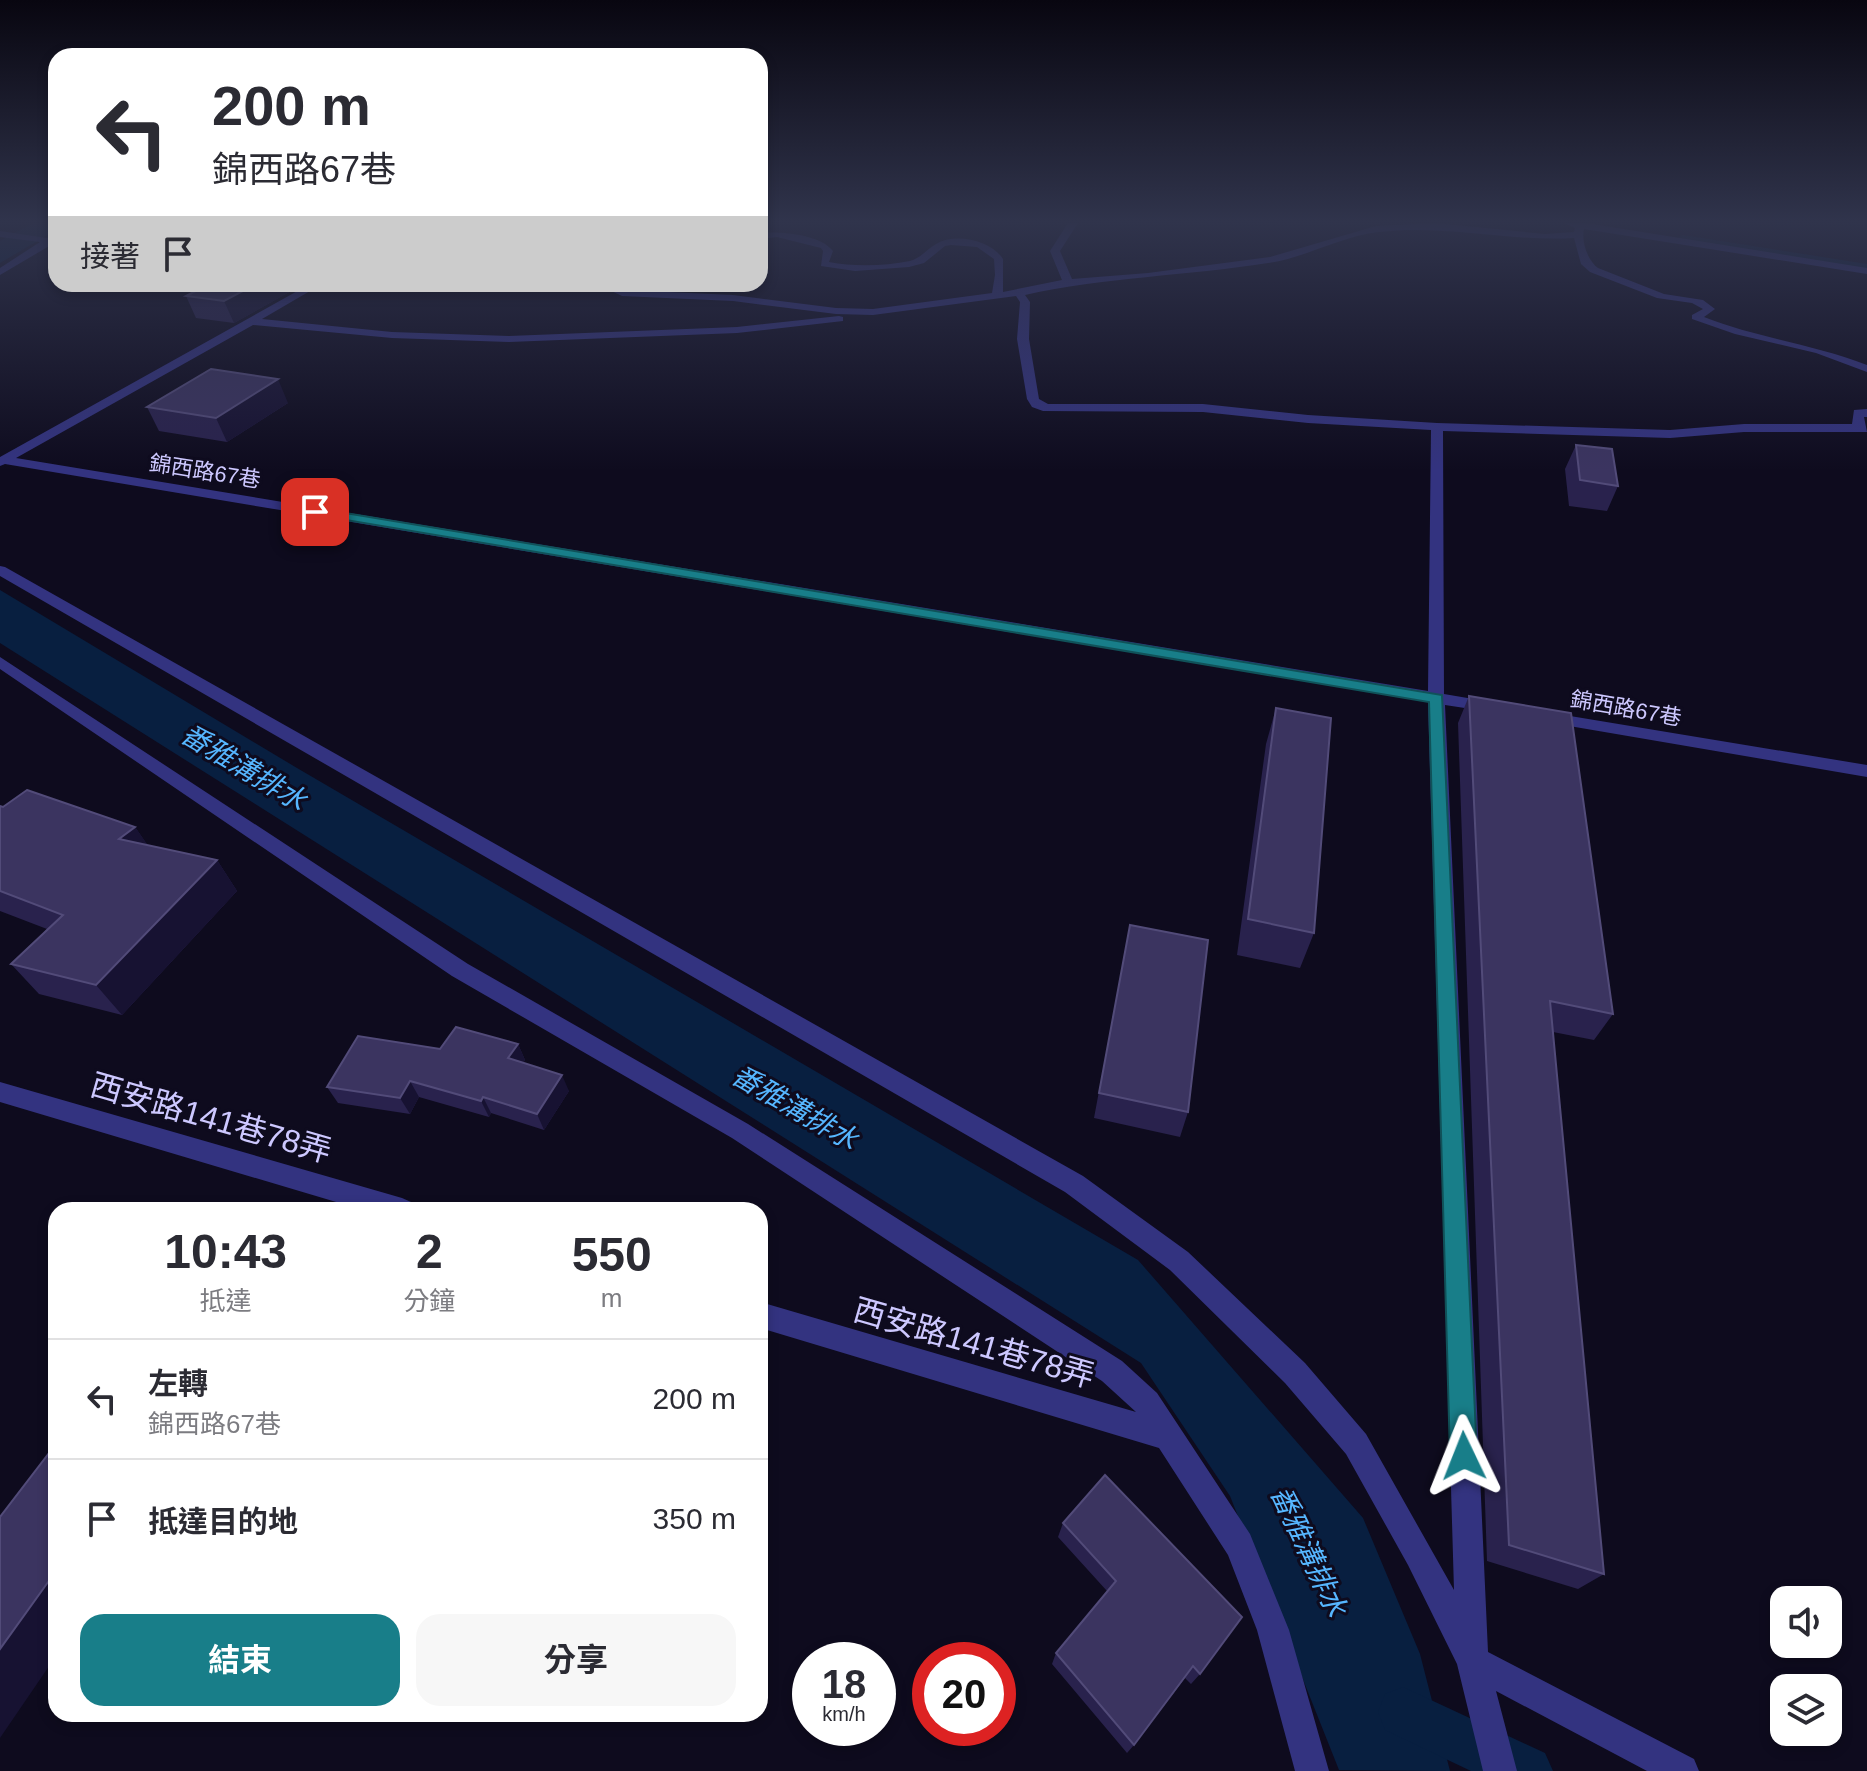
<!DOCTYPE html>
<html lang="zh-TW">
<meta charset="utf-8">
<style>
body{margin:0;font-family:Arial,"Noto Sans TC",sans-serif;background:#f7f7f7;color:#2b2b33;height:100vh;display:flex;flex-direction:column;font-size:30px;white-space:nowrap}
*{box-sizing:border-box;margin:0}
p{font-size:26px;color:#7c7c81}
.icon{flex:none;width:44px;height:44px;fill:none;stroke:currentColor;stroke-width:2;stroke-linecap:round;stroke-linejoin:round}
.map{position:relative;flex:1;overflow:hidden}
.panel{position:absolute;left:48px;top:1202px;width:720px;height:520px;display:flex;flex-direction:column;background:#fff;border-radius:24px;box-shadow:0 4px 12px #0003}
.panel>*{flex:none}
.banner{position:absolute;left:48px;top:48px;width:720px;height:244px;border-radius:24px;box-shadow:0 4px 12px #0003;background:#fff;color:#2b2b33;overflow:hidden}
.controls{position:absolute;left:1770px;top:1586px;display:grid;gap:16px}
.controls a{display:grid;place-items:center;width:72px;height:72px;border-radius:16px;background:#fff;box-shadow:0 4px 12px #0003;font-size:40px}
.speed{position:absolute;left:792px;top:1642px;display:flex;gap:16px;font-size:40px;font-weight:700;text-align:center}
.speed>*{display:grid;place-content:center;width:104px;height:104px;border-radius:50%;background:#fff;box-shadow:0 4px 12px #0003;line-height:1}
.speed small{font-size:20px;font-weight:400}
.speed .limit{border:12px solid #d22;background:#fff;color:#111}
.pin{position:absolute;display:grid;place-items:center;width:68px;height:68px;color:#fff;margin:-34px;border-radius:16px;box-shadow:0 4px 12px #0006}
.me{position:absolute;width:88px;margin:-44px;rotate:358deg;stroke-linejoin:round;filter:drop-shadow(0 0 6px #0008)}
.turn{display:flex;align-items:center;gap:28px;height:168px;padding:0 32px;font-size:36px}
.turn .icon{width:104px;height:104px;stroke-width:2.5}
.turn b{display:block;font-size:56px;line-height:68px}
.then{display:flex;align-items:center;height:76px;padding:0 32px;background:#0003;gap:16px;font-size:30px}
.eta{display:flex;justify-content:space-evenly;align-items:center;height:136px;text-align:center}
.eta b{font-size:48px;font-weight:700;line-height:56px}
.cta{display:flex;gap:16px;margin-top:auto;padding:16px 32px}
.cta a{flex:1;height:92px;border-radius:24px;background:#187e89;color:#fff;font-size:32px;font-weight:700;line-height:92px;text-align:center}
.cta a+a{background:#f7f7f7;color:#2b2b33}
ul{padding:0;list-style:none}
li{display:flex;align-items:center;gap:24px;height:120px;padding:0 32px;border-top:2px solid #e1e1e2}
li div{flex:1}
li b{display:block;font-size:30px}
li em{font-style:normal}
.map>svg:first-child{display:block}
.water{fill:#081f40}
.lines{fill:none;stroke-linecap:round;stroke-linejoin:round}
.canal{fill:#081f40;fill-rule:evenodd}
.minor{fill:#333380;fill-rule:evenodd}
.wall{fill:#29224d}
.shaded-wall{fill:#171232}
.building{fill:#3b3460;stroke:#524b79;stroke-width:2}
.route{fill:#187e89;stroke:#105259;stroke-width:2}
.labels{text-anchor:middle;stroke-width:6;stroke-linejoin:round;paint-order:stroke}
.far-street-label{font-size:22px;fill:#cdc8ff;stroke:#0e0b1e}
.water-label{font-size:28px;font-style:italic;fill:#56b6ff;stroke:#0e0b1e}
.near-street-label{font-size:32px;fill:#cdc8ff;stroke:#0e0b1e}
</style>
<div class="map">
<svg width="1867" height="1771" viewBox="0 0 1867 1771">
<rect width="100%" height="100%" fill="#0e0b1e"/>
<!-- water -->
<path class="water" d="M33,223H56V230L0,263V241Z
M0,590L297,768L1138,1260L1363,1518L1420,1654L1450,1771L1339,1770L1230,1496L1141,1363L0,643Z"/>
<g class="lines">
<!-- canal -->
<path class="canal" d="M1683,235L1867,264V272L1678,242L1676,239Z
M1403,1687L1545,1753L1553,1771H1471L1385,1730L1378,1712L1385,1694Z"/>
<!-- minor -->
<path class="minor" d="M1068,223H1078L1060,251L1072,279L1148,273L1270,257L1376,226L1435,223L1545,234L1574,232L1575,228L1564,223H1586L1867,268V274L1584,229C1581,242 1588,261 1598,268L1664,294L1703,300L1715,309L1704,317C1757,338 1814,344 1867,365V372L1816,353L1735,334L1692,319V315L1703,309L1692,303L1657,298L1590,272L1581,264L1574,238C1509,242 1445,224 1379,232C1341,236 1305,258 1268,263C1187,276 1104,277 1025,295L1030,302L1029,339L1039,399L1048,404H1203L1308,415L1437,423L1670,430L1744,424H1852L1854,410L1867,409V417H1864L1867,432H1744L1670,438L1443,431L1444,694L1491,702L1500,707L1491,712L1445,705L1488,1652L1694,1759L1699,1771H1647L1496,1691L1517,1771H1483L1457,1664L1408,1565L1346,1454L1285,1383L1170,1270L1065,1192L0,576V566L5,567L1083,1176L1188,1252L1305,1363L1366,1434L1454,1590L1428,702L5,464L0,466V457L310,284H322L262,319L392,332L509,336L737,327L839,316L843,317V321L737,333L509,342L392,338L253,325L16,458L1428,691L1431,430L1308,423L1203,412L1043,411L1032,407L1027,399L1017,339L1020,302L1016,296L873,315L836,314L733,301L622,296L597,284H610L624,290L733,295L836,308L873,309L992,293L995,275L994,259L977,247L951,245L945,246L924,263L909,267L855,271L821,266L823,251L821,248L777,237L760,239V233C780,231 820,234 833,251L829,262C854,267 885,266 910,261C921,258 927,249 936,244C956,232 992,241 1003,259V292L1062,280L1050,251Z
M0,231L47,238L56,233V242L0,275V268L40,242L0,237Z
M0,657L468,964L748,1124L1122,1361L1157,1393L1250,1534L1289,1630L1329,1771H1295L1257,1630L1228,1555L1159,1448L760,1328V1302L1136,1412L1102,1381L732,1138L452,976L0,669Z
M1546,712L1867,765V777L1540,721L1537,717L1540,713Z
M0,1082L402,1198L411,1202L415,1210H363L0,1102Z"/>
</g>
<!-- wall -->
<path class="wall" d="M209,284H300V286L234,323L196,318L186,296Z
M288,403L227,442L159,431L147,407Z
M1576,445L1618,486L1607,511L1569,506L1565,469Z
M1469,696L1613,1014L1594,1040L1553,1032L1604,1574L1578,1589L1487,1561L1458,723Z
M1276,708L1314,933L1300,968L1237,955L1266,744Z
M0,806L135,827L148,846L217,860L237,891L122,1015L39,994L11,964L47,929L0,911Z
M1130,925L1188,1112L1180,1137L1094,1118Z
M518,1044L525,1060L523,1063L569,1091L544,1130L491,1113L489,1117L419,1097L410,1114L338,1103L327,1087L440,1049Z
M1063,1523L1200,1674L1191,1684L1185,1678L1134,1745L1127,1753L1052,1664L1056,1653L1107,1591L1058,1537Z"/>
<!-- shaded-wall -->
<path class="shaded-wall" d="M256,284H300V286L234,323L224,301Z
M278,379L288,403L227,442L216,418Z
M135,827L157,858L119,839Z
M217,860L237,891L122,1015L96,985Z
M518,1044L525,1060L516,1075L508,1058Z
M562,1075L569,1091L544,1130L537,1114Z
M410,1081L419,1097L410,1114L400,1098Z
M483,1097L491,1113L489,1117L481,1101Z
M56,1571V1656L0,1738V1649Z"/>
<!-- building -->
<path class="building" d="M209,284H256L224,301L186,296Z
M211,369L278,379L216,418L147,407Z
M1576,445L1612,449L1618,486L1580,480Z
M1469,696L1571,713L1613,1014L1550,1001L1604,1574L1509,1545Z
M1276,708L1331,718L1314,933L1248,919Z
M27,790L135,827L119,839L217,860L96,985L11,964L63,915L0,891V806L3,807Z
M1130,925L1208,940L1188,1112L1099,1093Z
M456,1027L518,1044L508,1058L562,1075L537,1114L483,1097L481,1101L410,1081L400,1098L327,1087L358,1036L440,1049Z
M56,1444V1571L0,1649V1517Z
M1105,1475L1242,1617L1200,1674L1193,1666L1134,1745L1056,1653L1116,1581L1063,1523Z"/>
<!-- sky -->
<linearGradient id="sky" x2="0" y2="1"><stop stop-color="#080610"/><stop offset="0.47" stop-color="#30344c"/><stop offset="1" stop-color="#30344c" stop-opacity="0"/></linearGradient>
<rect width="1867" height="471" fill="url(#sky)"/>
<!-- route -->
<path class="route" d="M315,508L1442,695L1477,1456L1473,1466L1464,1470L1454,1466L1450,1456L1429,702L310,514V509Z"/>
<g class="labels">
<!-- far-street labels -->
<g class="far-street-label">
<text transform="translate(205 471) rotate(9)" y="8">錦西路67巷</text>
<text transform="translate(1626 708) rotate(10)" y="8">錦西路67巷</text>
</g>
<!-- water labels -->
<g class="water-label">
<text transform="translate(244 767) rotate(31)" y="10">番雅溝排水</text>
<text transform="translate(795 1107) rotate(30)" y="10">番雅溝排水</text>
<text transform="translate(1309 1551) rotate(65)" y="10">番雅溝排水</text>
</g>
<!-- near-street labels -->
<g class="near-street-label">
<text transform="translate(211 1118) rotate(16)" y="11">西安路141巷78弄</text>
<text transform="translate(974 1343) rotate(16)" y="11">西安路141巷78弄</text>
</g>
</g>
</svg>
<div class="controls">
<a><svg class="icon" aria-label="sound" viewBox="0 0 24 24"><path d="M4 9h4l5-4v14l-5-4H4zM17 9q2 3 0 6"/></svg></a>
<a><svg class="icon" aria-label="layers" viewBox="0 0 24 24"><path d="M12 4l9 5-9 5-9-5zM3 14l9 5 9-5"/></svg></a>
</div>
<div class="speed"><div>18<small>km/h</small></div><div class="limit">20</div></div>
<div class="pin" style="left:315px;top:512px;background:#d93025"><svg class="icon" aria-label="arrive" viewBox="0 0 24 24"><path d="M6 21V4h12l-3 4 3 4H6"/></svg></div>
<svg class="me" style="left:1464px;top:1456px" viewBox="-20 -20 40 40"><path d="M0-17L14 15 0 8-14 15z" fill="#187e89" stroke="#fff" stroke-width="4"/></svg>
<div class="banner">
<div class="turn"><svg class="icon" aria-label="left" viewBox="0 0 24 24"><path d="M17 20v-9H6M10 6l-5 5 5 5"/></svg><div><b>200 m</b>錦西路67巷</div></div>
<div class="then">接著<svg class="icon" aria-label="arrive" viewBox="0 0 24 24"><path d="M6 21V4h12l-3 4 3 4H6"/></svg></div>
</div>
<section class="panel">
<div class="eta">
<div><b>10:43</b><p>抵達</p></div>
<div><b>2</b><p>分鐘</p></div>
<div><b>550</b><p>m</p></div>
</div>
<ul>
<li><svg class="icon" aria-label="left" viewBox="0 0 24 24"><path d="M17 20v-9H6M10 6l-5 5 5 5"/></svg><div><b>左轉</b><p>錦西路67巷</p></div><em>200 m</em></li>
<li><svg class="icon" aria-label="arrive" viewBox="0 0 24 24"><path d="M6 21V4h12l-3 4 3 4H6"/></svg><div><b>抵達目的地</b></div><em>350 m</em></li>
</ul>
<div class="cta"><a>結束</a><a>分享</a></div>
</section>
</div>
